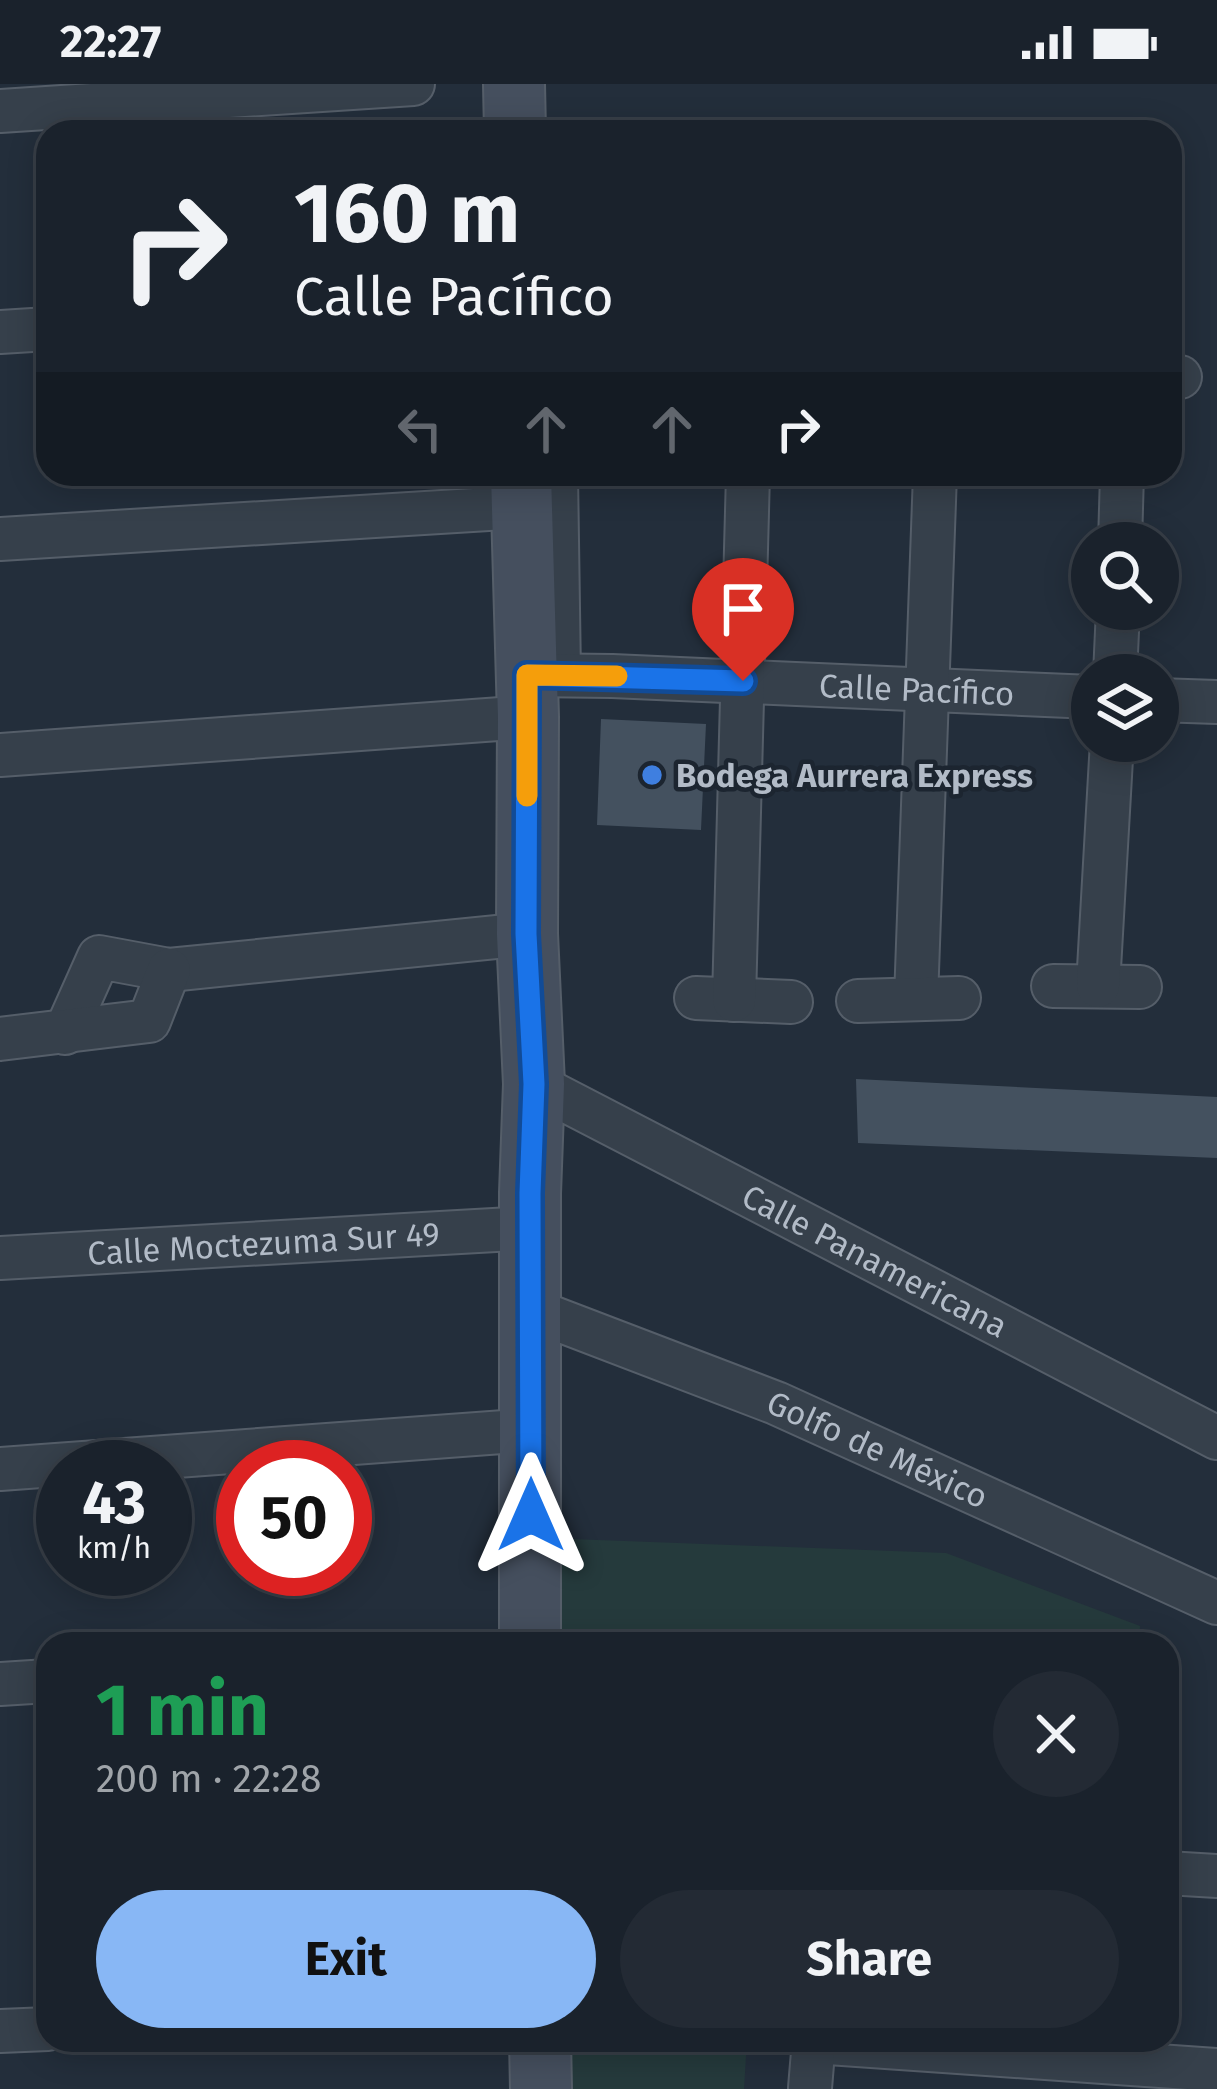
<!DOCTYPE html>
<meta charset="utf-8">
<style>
body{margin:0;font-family:"Fira Sans",sans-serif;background:#232a34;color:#f1f3f6;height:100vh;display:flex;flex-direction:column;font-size:45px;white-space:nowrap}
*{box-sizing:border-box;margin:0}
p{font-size:39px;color:#9fa4a9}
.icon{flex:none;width:66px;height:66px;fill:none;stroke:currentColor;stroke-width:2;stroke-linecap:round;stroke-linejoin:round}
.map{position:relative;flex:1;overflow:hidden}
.side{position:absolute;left:36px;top:1548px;width:1143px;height:420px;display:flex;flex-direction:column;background:#1a222c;border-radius:36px;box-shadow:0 6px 30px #0003,0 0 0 3px #383f48}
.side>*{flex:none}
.guide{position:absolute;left:36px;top:36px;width:1146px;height:366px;border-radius:36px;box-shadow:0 6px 30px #0003,0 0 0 3px #383f48;background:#1a222c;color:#f1f3f6;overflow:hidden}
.tools{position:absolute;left:1071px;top:438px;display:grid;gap:24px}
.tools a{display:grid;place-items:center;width:108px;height:108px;border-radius:50%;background:#1a222c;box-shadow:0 6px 30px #0003,0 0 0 3px #383f48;font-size:60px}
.speed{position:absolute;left:36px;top:1356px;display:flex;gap:24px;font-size:60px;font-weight:700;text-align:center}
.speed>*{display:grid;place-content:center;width:156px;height:156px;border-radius:50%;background:#1a222c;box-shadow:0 6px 30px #0003,0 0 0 3px #383f48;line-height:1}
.speed small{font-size:30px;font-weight:400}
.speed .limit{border:18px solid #d22;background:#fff;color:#111}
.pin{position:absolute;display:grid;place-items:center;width:102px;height:102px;color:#fff;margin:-123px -51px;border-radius:50% 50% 50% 0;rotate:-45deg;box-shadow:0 0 12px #0007}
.pin .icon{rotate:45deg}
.me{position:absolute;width:132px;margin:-66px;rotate:0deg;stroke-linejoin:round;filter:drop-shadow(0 0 9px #0008)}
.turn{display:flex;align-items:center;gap:42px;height:252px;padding:0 60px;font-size:54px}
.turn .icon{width:156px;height:156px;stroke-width:2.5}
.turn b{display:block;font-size:84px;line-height:102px}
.lanes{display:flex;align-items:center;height:114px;padding:0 60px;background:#0003;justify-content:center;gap:60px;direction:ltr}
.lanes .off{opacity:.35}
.round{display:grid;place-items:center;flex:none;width:126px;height:126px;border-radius:63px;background:#232a34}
.overview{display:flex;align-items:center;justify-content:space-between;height:204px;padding:0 60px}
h1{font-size:72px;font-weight:700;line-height:90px;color:#1e9e55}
.cta{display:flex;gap:24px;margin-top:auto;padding:24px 60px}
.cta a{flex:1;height:138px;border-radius:72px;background:#88b7f5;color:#111;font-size:48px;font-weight:700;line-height:138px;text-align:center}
.cta a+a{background:#232a34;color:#f1f3f6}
.status{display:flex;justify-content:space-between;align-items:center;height:84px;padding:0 60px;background:#1a222c;direction:ltr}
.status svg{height:33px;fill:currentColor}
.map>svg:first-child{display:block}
.green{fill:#253a3c}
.building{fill:#44515f}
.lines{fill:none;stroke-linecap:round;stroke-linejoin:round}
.street-casing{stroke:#555e69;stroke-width:46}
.secondary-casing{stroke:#555e69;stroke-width:64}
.street{stroke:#36404b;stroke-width:42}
.secondary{stroke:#454f5e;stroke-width:60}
.route-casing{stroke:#114b97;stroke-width:30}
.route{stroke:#1a73e8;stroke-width:21}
.slow{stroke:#f59e0b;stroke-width:21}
.shop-dot{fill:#3f7fe0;stroke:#1c2530;stroke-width:4.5}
.labels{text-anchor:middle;stroke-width:9;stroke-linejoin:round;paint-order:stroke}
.street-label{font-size:33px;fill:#b2bbc7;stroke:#1c2530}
.poi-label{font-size:33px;font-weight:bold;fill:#b2bbc7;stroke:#1c2530;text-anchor:start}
</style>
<div class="status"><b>22:27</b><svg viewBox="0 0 49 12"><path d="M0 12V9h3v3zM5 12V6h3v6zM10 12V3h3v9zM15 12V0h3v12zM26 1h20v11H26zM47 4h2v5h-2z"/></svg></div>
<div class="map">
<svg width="1217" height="2005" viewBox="0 0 1217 2005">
<rect width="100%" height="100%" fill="#232e3b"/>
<!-- green -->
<path class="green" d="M545,1454L946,1469L1140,1542L1139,1560H546Z
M550,1956H747L744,2005H550Z"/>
<!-- building -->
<path class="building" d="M601,635L706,640L701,746L597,741Z
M856,995L1217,1013V1074L858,1059Z"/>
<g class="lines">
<defs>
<g id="street">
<path d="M0,27L413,0"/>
<path d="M0,248L48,245"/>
<path d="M1170,293H1180"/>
<path d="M556,390L559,591"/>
<path d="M0,455L522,423"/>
<path d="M1120,459L1122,390"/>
<path id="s1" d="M527,591L612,592L1092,613"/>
<path d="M1115,591L1118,525"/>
<path d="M1158,616L1217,618"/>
<path d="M0,671L528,633"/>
<path d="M1053,902L1140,903"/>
<path d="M1098,902L1112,657"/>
<path d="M696,914L791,918"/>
<path d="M916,915L935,390"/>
<path d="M734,916L748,390"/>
<path d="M858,917L959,914"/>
<path d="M65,949L99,873L169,886L527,850"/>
<path d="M0,955L149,937L169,886"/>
<path id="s2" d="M534,1000L1217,1354"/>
<path id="s3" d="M0,1174L530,1144"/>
<path id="s4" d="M530,1225L776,1319L1217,1519"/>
<path d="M0,1385L531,1346"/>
<path d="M0,1600L48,1597"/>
<path d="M1167,1789L1217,1792"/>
<path d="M0,1947L48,1945"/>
<path d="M814,1958L1217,1986"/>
<path d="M810,2004L814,1956"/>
</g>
<path id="secondary" d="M514,0L515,48
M521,390L528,633L527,850L534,1000L530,1109V1560
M540,1956L541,2005"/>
</defs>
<!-- street casing -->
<use href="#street" class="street-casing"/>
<!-- secondary casing -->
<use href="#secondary" class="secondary-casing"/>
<!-- street -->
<use href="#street" class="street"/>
<!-- secondary -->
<use href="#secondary" class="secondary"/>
</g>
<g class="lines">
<defs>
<path id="route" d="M531,1431L530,1109L534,1000L526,850L527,591L743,597"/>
</defs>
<!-- route casing -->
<use href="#route" class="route-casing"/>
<!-- route -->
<use href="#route" class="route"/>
<!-- slow -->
<path class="slow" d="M527,712V591L617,592"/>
</g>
<!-- markers -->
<circle class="shop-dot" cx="652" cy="691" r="12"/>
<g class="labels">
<!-- street labels -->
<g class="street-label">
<text dy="12" stroke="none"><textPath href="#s1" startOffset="390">Calle Pacífico</textPath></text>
<text dy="12" stroke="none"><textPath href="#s3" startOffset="264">Calle Moctezuma Sur 49</textPath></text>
<text dy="12" stroke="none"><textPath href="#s2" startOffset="384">Calle Panamericana</textPath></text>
<text dy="12" stroke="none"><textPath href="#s4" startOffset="375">Golfo de México</textPath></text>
</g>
<!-- poi labels -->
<g class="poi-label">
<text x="676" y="703">Bodega Aurrera Express</text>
</g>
</g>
</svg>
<div class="tools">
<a><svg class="icon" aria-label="search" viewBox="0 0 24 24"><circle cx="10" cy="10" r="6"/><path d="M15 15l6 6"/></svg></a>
<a><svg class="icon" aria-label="layers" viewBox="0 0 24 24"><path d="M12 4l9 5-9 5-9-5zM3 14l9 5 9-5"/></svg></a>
</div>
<div class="speed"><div>43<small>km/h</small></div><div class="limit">50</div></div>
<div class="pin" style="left:743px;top:597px;background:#d93025"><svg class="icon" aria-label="arrive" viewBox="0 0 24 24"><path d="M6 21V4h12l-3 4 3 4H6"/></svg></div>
<svg class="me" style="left:531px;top:1431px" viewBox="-20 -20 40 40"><path d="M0-17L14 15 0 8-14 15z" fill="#1a73e8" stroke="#fff" stroke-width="4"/></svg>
<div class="guide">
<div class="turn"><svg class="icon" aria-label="right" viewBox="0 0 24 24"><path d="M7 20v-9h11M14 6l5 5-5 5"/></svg><div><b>160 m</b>Calle Pacífico</div></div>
<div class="lanes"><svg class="icon off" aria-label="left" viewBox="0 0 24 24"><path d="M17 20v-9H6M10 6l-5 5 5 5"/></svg><svg class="icon off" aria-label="ahead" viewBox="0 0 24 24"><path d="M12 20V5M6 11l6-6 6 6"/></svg><svg class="icon off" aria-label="ahead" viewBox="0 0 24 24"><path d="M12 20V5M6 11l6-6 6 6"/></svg><svg class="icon" aria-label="right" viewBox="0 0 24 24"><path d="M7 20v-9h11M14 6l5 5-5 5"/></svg></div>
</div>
<section class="side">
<div class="overview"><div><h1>1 min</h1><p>200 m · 22:28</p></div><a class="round"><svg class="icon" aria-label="close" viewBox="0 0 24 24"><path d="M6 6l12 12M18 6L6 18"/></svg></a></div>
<div class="cta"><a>Exit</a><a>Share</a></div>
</section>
</div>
